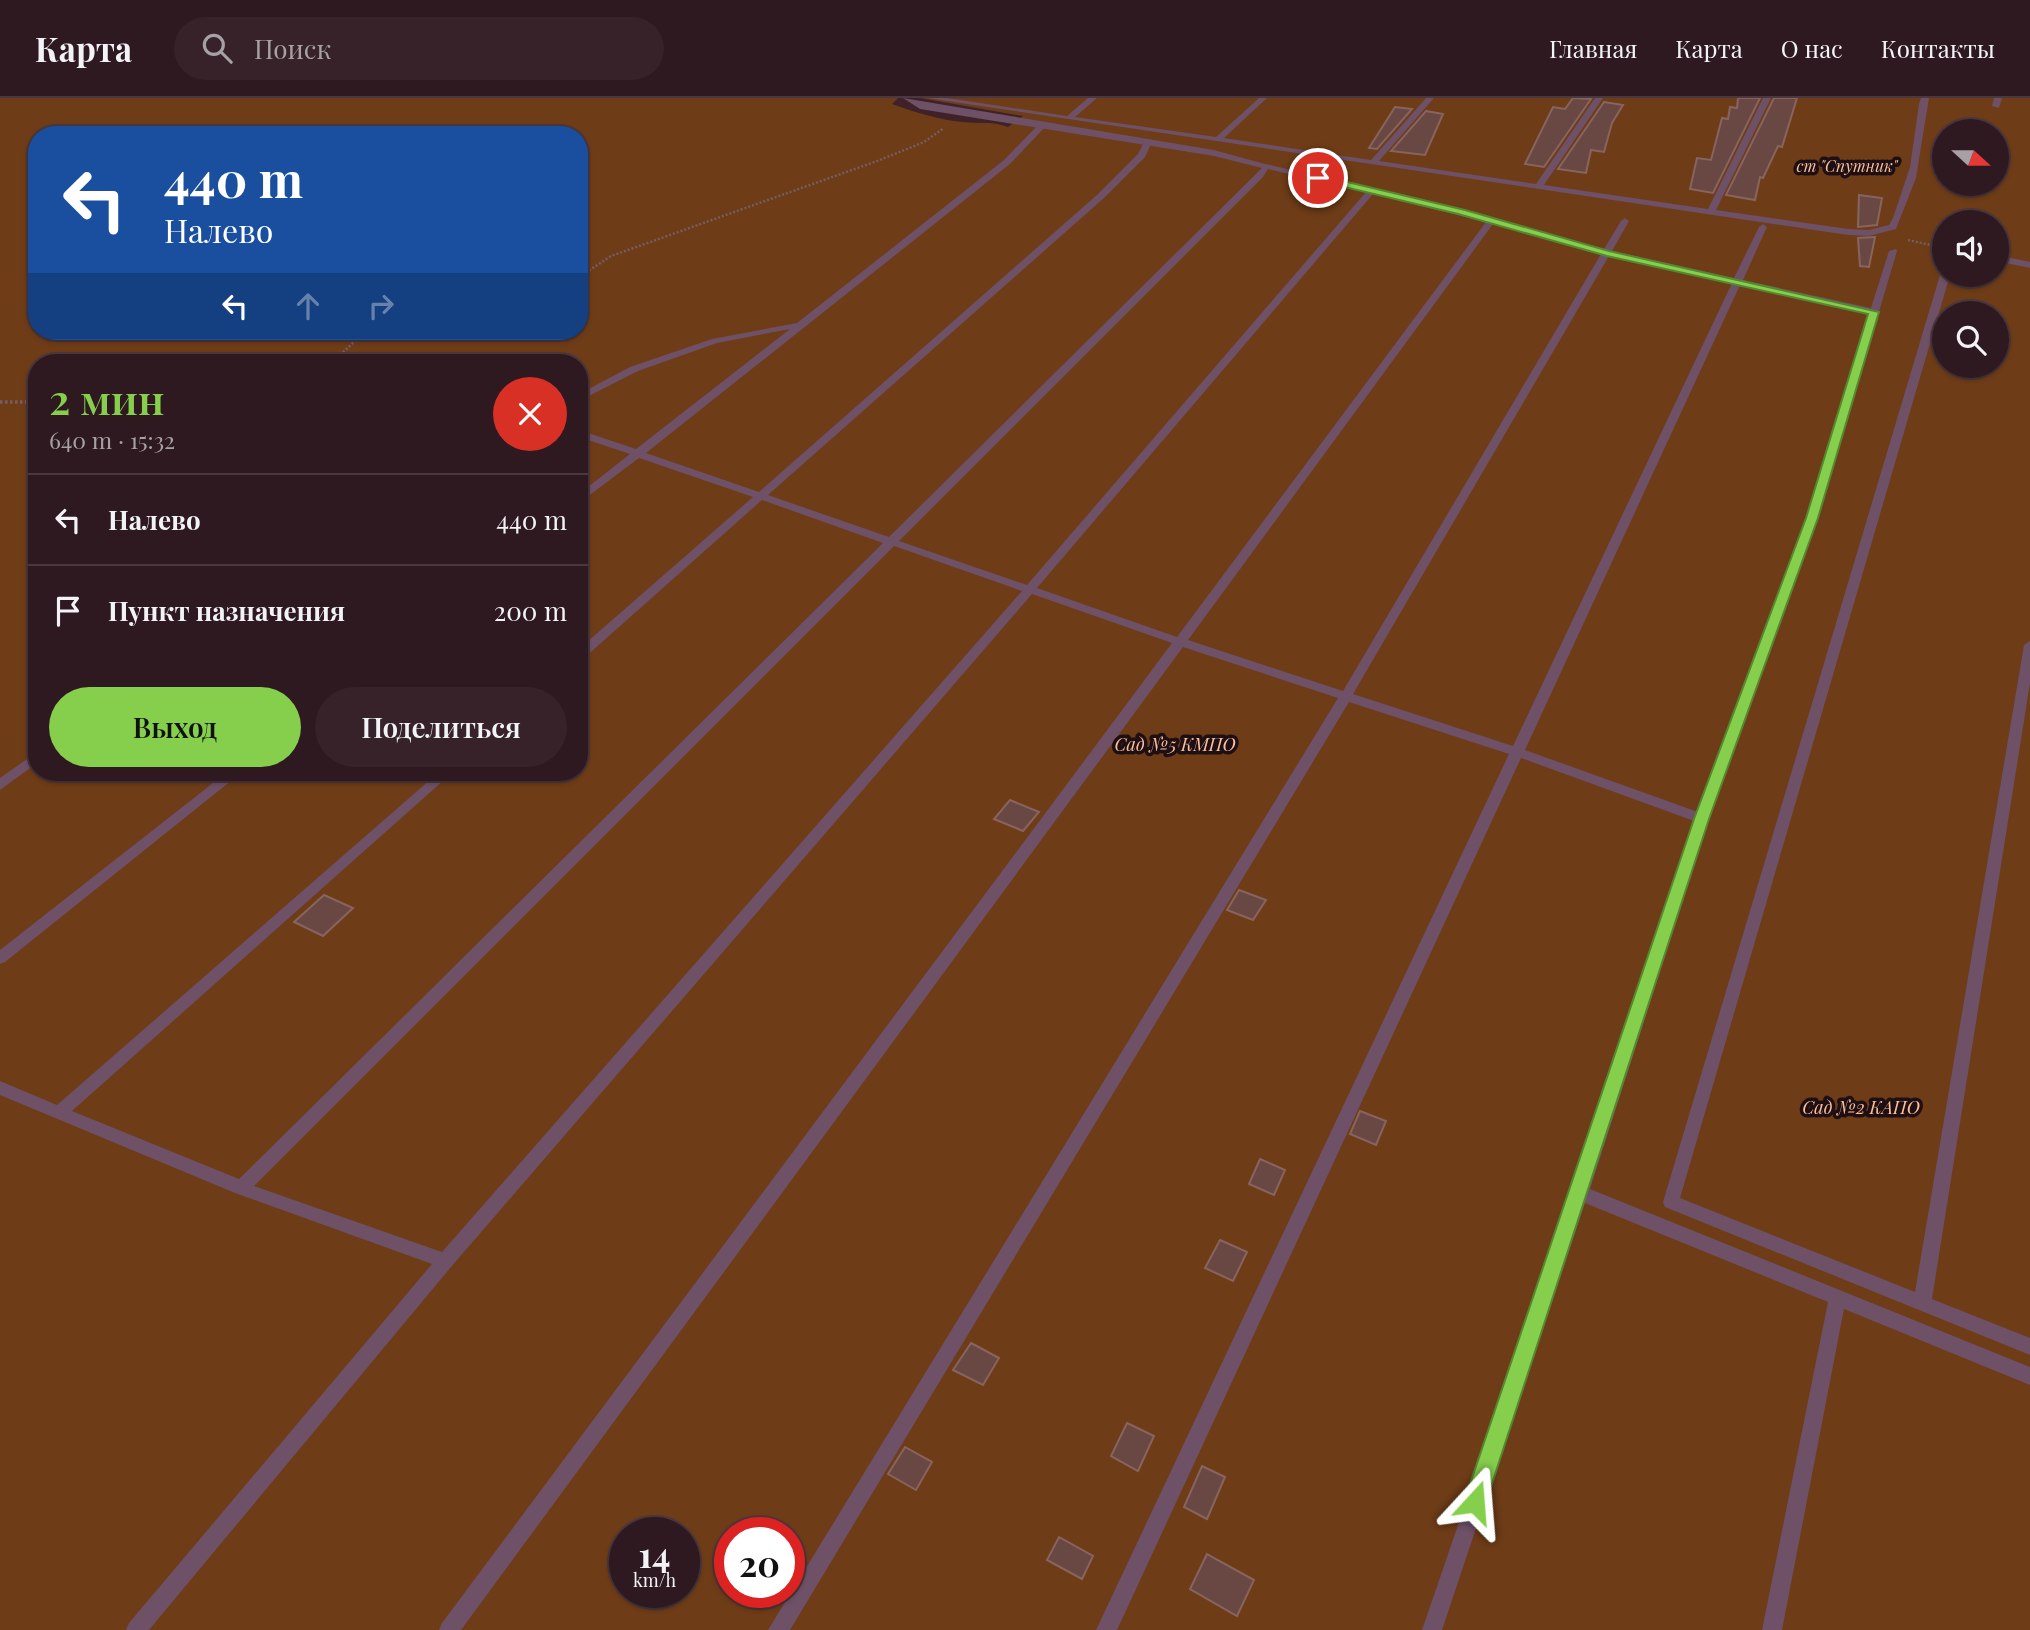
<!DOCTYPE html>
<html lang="ru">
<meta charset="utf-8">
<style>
body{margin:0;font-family:"Playfair Display",serif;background:#372229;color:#f1f3f6;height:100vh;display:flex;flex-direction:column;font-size:26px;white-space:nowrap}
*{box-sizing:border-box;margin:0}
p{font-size:23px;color:#a7a0a5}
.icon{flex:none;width:38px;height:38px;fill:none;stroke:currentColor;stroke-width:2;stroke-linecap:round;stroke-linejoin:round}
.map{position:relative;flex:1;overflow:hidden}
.sheet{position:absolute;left:28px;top:256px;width:560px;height:427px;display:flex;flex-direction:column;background:#2f1920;border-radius:28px;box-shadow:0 2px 5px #0004,0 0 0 2px #4a383e}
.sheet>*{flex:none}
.hud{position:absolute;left:28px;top:28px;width:560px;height:214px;border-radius:28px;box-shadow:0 2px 5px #0004,0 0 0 2px #4a383e;background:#1a4fa0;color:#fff;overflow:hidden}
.needle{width:46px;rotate:111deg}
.controls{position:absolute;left:1932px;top:21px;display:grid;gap:14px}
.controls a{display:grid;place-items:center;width:77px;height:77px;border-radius:50%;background:#2f1920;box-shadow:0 2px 5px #0004,0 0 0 2px #4a383e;font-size:35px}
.speed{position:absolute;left:609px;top:1419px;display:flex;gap:14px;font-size:35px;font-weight:700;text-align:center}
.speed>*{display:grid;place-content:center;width:91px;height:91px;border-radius:50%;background:#2f1920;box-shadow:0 2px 5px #0004,0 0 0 2px #4a383e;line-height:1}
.speed small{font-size:18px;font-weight:400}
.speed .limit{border:10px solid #d22;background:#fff;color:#111}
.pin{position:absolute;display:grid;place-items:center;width:60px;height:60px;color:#fff;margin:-30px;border:4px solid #fff;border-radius:50%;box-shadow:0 2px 7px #0007}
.me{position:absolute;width:77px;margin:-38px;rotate:19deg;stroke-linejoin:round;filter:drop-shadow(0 0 5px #0008)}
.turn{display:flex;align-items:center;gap:24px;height:147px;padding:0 21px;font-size:32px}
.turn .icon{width:91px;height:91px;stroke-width:2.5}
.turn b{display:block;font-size:49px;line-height:60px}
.lanes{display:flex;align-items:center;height:66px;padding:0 21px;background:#0003;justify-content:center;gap:35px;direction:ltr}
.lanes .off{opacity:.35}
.round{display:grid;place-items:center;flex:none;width:74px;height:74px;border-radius:37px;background:#372229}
.headline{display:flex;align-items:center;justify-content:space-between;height:119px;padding:0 21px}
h1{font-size:42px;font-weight:600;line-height:52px;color:#85cf4c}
.primary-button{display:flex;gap:14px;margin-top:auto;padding:14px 21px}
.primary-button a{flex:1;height:80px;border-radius:42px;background:#85cf4c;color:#111;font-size:28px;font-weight:600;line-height:80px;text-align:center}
.primary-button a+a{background:#372229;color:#f1f3f6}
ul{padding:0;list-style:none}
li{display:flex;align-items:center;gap:21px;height:91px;padding:0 21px;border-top:2px solid #4a383e}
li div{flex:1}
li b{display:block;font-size:26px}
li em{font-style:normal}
header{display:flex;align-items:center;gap:42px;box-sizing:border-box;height:98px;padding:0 35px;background:#2f1920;border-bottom:2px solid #4a383e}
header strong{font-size:33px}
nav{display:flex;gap:38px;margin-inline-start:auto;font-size:24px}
.search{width:490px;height:63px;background:#372229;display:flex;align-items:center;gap:18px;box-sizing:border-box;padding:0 24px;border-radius:38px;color:#a7a0a5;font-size:26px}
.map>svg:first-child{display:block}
.green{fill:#6e3c17;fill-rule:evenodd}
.building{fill:#694743;stroke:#88645f;stroke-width:2}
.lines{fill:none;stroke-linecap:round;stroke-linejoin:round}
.path-far1{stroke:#775c63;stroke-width:2.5;stroke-dasharray:2 2;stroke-linecap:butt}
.path{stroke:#775c63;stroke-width:3.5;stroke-dasharray:2.5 2.5;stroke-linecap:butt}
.service{fill:#6e5067;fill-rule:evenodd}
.minor{fill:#6e5067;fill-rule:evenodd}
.route{fill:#85cf4c;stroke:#568731;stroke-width:2}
.labels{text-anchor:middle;stroke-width:7;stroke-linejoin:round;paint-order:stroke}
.far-park-label{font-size:16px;font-style:italic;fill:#fcbf96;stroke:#1d0f13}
.park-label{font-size:18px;font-style:italic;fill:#fcbf96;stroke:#1d0f13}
</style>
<header>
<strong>Карта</strong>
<div class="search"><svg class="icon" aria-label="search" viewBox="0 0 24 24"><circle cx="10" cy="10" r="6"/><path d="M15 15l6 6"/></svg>Поиск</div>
<nav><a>Главная</a><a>Карта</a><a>О нас</a><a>Контакты</a></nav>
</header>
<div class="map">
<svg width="2030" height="1532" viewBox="0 0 2030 1532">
<rect width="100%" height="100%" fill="#3f212a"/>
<!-- green -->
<path class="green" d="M0,0H898L892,6C915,14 939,22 963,24C979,26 993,23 1008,29L1023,18L920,0H2030V1532H0ZM1944,33H1997V86H1944ZM37,37H579V233H37ZM1944,124H1997V177H1944ZM1944,215H1997V268H1944ZM37,264H579V674H37ZM625,1435H684V1494H625ZM730,1435H789V1494H730Z"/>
<!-- building -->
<path class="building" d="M1573,0L1591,1L1544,69L1525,66L1553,9L1565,11Z
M1738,0H1760L1713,95L1690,91L1697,60L1711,62L1722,20L1728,21L1730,9L1737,10Z
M1774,0H1797L1782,49L1778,48L1763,80L1760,79L1755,102L1726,97Z
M1604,4L1623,7L1612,25L1604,54L1591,52L1586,75L1558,71Z
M1395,9L1412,11L1377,51L1369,50Z
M1426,13L1443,16L1425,57L1391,53Z
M1859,97L1882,100L1877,127L1858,129Z
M1875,139L1869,169L1860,168L1858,140Z
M1010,702L1039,714L1023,733L994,721Z
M1239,792L1266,802L1253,822L1227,812Z
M324,797L353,810L323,838L294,824Z
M1360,1013L1386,1023L1376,1047L1350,1036Z
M1260,1061L1285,1072L1274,1097L1249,1086Z
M1220,1142L1247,1154L1233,1183L1205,1170Z
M971,1245L999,1260L983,1287L953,1272Z
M1127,1325L1154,1338L1138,1373L1111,1358Z
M905,1349L932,1364L916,1392L888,1376Z
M1202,1368L1225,1379L1207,1421L1184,1409Z
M1059,1439L1093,1458L1082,1481L1047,1462Z
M1207,1456L1254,1482L1237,1518L1190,1491Z"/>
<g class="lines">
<!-- path-far1 -->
<path class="path-far1" d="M1908,142L1944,150
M579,179L611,158L880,62L924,44L944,30
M443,233L475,238L492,233
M340,257L366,233"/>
<!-- path -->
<path class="path" d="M333,264L342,256
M0,304H37"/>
<!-- service -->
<path class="service" d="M927,0H947L1067,18L1088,0H1097L1075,19L1216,39L1259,0H1267L1224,40L1371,62L1426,0H1434L1379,63L1536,86L1595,0H1603L1544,87L1708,111L1763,0H1771L1716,112L1848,131L1869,132L1889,127L1893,120L1910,69L1919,6L1921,0H1929L1916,80L1896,131L1869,138L1848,137Z
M1994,0H2002L1999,10L1992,8Z
M1039,26L1046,28L1010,66L646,355L759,394L1098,96L1138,56L1144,44L1148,42L1152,44L1145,59L1104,100L768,397L889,439L1266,66L1464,112L1604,151L1621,123L1625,120L1629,123L1612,153L1734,180L1759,129L1763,126L1767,129L1743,182L1871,210L1889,153L1896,151L1897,153L1818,420L1709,721L1590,1091L2030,1269V1287L1844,1211L1782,1532H1762L1828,1204L1585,1105L1442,1532H1422L1572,1095L1694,723L1521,660L1117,1532H1096L1509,656L1349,604L790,1532H768L1338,600L1183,549L461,1532H439L442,1525L1172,545L1032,496L451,1169L149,1532H126L129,1525L432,1166L235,1095L0,997V983L57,1007L439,674H453L72,1013L239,1081L883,445L762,402L583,561L579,562V551L753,399L639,360L579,405V396L630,356L579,339V332L636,351L790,231L717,245L638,273L579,303V296L630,269L712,241L797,225L1004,62ZM1268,71L1366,94L1027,487L899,443L1263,79ZM1373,96L1486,124L1177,539L1037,490ZM1493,126L1601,156L1343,593L1188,542ZM1609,158L1732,185L1513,648L1353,596ZM1740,187L1869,216L1806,420L1698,714L1525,652ZM894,448L1022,493L442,1154L254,1088Z
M1997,157L2030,164V170L1997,163Z
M1944,174V177H1950L1680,1100L1915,1194L2024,547L2030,543V585L1932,1201L2030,1240V1257L1665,1109L1663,1104L1940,177Z
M37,654V665L0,692V680Z
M227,674H242L5,864L0,866V852Z"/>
<!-- minor -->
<path class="minor" d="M903,0L1214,52L1272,68L1266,71L1214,58L920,11Z"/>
</g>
<!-- route -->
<path class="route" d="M1318,77L1465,112L1609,153L1879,214L1818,420L1709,721L1486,1404L1483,1411L1475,1414L1468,1411L1464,1404L1694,721L1806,420L1868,216L1607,158L1458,116L1315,82L1314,80Z"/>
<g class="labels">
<!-- far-park labels -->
<g class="far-park-label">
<text x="1847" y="74">ст "Спутник"</text>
</g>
<!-- park labels -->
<g class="park-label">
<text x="1175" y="653">Сад №5 КМПО</text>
<text x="1861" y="1016">Сад №2 КАПО</text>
</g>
</g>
</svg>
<div class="controls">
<a><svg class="needle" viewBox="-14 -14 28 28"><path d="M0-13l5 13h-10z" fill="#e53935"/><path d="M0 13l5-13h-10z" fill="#a7a0a5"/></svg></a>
<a><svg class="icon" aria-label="sound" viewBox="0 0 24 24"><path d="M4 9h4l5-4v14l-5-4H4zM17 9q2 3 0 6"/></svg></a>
<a><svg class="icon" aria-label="search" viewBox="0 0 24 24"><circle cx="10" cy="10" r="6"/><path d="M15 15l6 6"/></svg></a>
</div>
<div class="speed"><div>14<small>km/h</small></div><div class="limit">20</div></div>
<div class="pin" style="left:1318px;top:80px;background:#d93025"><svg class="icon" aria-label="arrive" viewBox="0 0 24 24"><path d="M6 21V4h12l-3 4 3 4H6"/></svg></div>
<svg class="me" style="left:1475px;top:1404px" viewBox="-20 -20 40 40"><path d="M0-17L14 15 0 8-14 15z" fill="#85cf4c" stroke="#fff" stroke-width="4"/></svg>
<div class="hud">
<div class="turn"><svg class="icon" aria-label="left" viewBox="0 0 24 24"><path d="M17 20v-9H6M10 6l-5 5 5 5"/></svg><div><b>440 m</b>Налево</div></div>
<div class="lanes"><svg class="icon" aria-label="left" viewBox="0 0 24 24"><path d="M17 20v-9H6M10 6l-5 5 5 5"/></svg><svg class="icon off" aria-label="ahead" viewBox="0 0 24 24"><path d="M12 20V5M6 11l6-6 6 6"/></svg><svg class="icon off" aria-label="right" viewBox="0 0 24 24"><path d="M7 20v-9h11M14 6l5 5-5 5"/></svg></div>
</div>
<section class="sheet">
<div class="headline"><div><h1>2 мин</h1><p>640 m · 15:32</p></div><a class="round" style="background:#d93025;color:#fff"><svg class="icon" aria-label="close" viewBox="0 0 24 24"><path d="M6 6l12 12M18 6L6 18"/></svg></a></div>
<ul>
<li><svg class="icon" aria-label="left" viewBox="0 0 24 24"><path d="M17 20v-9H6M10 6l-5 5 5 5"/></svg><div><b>Налево</b></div><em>440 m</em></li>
<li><svg class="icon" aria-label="arrive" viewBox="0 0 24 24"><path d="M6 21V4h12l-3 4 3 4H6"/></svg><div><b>Пункт назначения</b></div><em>200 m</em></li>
</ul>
<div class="primary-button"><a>Выход</a><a>Поделиться</a></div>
</section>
</div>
